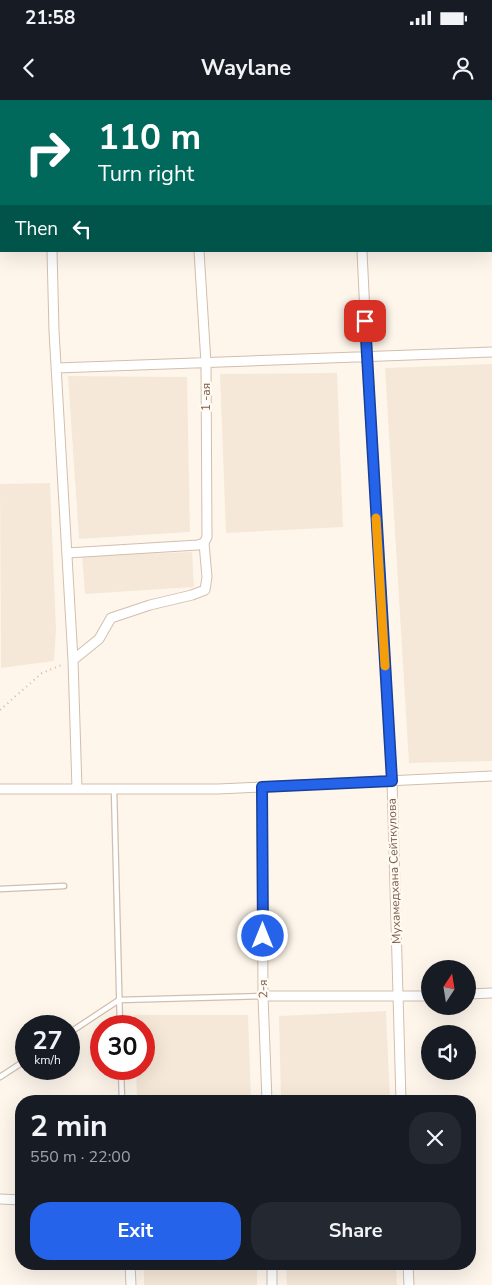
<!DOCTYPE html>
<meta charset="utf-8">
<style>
body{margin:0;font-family:"Nunito Sans",sans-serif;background:#242831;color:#f1f3f6;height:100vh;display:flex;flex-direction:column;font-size:19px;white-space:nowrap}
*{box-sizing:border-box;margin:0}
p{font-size:16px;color:#9ea1a6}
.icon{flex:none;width:28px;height:28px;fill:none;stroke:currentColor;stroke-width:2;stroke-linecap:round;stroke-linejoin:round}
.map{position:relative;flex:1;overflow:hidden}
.drawer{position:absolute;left:15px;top:995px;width:461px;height:175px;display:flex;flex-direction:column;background:#171b24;border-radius:20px;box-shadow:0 5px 20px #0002}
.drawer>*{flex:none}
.top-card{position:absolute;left:0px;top:0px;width:492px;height:152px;box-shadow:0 5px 20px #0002;background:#00695c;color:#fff;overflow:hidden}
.needle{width:32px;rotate:12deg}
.buttons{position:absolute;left:421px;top:860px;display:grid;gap:10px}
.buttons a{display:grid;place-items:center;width:55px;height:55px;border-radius:50%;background:#171b24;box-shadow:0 5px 20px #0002;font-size:25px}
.speed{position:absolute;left:15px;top:915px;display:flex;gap:10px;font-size:25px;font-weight:700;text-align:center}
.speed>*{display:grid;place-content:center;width:65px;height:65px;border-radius:50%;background:#171b24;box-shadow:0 5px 20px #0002;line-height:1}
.speed small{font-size:12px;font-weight:400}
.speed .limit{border:8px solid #d22;background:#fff;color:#111}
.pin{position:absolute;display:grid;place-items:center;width:42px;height:42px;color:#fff;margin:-21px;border-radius:10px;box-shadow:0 2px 8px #0006}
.me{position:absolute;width:55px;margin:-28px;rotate:0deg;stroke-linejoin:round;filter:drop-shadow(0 0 4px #0008)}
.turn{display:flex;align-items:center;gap:18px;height:105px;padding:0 15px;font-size:22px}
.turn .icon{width:65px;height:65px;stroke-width:2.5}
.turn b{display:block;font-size:35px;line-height:42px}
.then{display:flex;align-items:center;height:48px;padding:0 15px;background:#0003;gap:10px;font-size:19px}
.round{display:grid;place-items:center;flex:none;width:52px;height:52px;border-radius:20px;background:#242831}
.overview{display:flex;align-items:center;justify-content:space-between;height:85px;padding:0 15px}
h1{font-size:30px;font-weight:700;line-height:38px}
.primary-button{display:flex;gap:10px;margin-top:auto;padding:10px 15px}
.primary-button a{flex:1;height:58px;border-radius:20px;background:#2563eb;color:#fff;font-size:20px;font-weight:700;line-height:58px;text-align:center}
.primary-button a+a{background:#242831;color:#f1f3f6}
.status{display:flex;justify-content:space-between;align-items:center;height:35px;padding:0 25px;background:#171b24;direction:ltr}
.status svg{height:14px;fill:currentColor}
header{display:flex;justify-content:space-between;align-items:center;height:65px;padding:0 15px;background:#171b24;font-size:22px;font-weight:700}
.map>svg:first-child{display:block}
.residential{fill:#f6e8d8}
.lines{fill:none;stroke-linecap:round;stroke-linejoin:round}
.service-casing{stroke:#d2beae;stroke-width:7}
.minor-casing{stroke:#d2beae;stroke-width:11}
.path{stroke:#dbb8a2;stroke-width:2;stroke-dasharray:1 4;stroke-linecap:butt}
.service{stroke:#fff;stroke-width:4.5}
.minor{stroke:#fff;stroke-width:9}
.route-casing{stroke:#184099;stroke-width:12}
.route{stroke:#2563eb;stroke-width:9}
.slow{stroke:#f59e0b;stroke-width:9}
.labels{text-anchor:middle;stroke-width:4.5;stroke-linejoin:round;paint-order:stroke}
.street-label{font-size:12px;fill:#7b5c4b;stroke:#fffaf2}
</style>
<div class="status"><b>21:58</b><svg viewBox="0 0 49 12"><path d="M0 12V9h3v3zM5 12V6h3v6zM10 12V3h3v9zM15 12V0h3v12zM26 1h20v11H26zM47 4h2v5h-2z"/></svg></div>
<header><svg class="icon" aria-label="back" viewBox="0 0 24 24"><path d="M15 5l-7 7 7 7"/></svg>Waylane<svg class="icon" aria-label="person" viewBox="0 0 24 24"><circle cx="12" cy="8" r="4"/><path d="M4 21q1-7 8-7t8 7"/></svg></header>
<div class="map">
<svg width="492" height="1185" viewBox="0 0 492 1185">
<rect width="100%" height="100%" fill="#fef6eb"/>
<!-- residential -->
<path class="residential" d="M492,264V661L409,663L385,268Z
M337,273L343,427L226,433L220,274Z
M68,276L187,277L190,432L79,439Z
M50,383L56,529L54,561L1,568L0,384Z
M192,452L194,487L85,494L82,456Z
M386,911L390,1001H281L279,916Z
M134,915H248L251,1001H137L136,969H144V926H134Z
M144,1164H257V1185H144Z
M286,1164H396L397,1185H287Z"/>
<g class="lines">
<defs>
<path id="service" d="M316,0V1
M278,1L280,0
M0,57H1
M114,689L120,926
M0,789L64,786
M69,933L119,900L263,896
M121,969L122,1001
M0,977L26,960"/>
<path id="minor" d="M356,0V1
M143,1V0
M205,1L206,0
M52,151L54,231L73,560
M362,151L367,256L392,681L401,1001
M57,268L492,252
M67,453L198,445L204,443
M262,687L263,896L267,1001
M0,689H218L492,676
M77,689L73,560L99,539L111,518L150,505L192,495L205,490L207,477L204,443L207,437L206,263L199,151
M468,894L492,893
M263,896H430
M0,1099L21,1100
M130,1164L131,1185
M272,1164V1185
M408,1164L409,1185"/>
</defs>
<!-- service casing -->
<use href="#service" class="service-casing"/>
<!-- minor casing -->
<use href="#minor" class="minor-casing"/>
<!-- path -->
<path class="path" d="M0,610L42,573L64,564"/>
<!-- service -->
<use href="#service" class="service"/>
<!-- minor -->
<use href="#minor" class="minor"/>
</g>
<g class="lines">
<defs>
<path id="route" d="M263,836L262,687L392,681L365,221"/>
</defs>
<!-- route casing -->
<use href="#route" class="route-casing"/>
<!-- route -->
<use href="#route" class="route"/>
<!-- slow -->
<path class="slow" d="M376,418L385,566"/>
</g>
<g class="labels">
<!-- street labels -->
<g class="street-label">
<text transform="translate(206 297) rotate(-90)" y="4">1 -ая</text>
<text transform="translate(394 771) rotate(-92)" y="4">Мухамедхана Сейткулова</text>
<text transform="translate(263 889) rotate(-91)" y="4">2-я</text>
</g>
</g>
</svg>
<div class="buttons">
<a><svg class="needle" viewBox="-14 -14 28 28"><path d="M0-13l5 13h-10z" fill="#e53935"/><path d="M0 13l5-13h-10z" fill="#9ea1a6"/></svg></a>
<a><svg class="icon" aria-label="sound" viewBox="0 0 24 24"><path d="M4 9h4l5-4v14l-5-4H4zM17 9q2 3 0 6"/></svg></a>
</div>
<div class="speed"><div>27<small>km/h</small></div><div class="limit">30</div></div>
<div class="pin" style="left:365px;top:221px;background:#d93025"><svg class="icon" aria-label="arrive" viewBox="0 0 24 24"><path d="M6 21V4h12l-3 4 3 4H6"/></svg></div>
<svg class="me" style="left:263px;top:836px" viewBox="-20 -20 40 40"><circle r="17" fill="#2563eb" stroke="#fff" stroke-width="3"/><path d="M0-11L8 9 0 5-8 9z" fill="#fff"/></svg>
<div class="top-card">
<div class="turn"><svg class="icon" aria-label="right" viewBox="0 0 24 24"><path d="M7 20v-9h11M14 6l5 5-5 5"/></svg><div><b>110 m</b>Turn right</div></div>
<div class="then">Then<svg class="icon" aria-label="left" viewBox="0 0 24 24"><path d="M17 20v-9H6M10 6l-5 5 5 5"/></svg></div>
</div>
<section class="drawer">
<div class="overview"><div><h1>2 min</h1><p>550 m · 22:00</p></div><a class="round"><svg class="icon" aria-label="close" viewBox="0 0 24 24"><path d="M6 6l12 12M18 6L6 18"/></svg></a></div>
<div class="primary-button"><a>Exit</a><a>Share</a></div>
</section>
</div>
